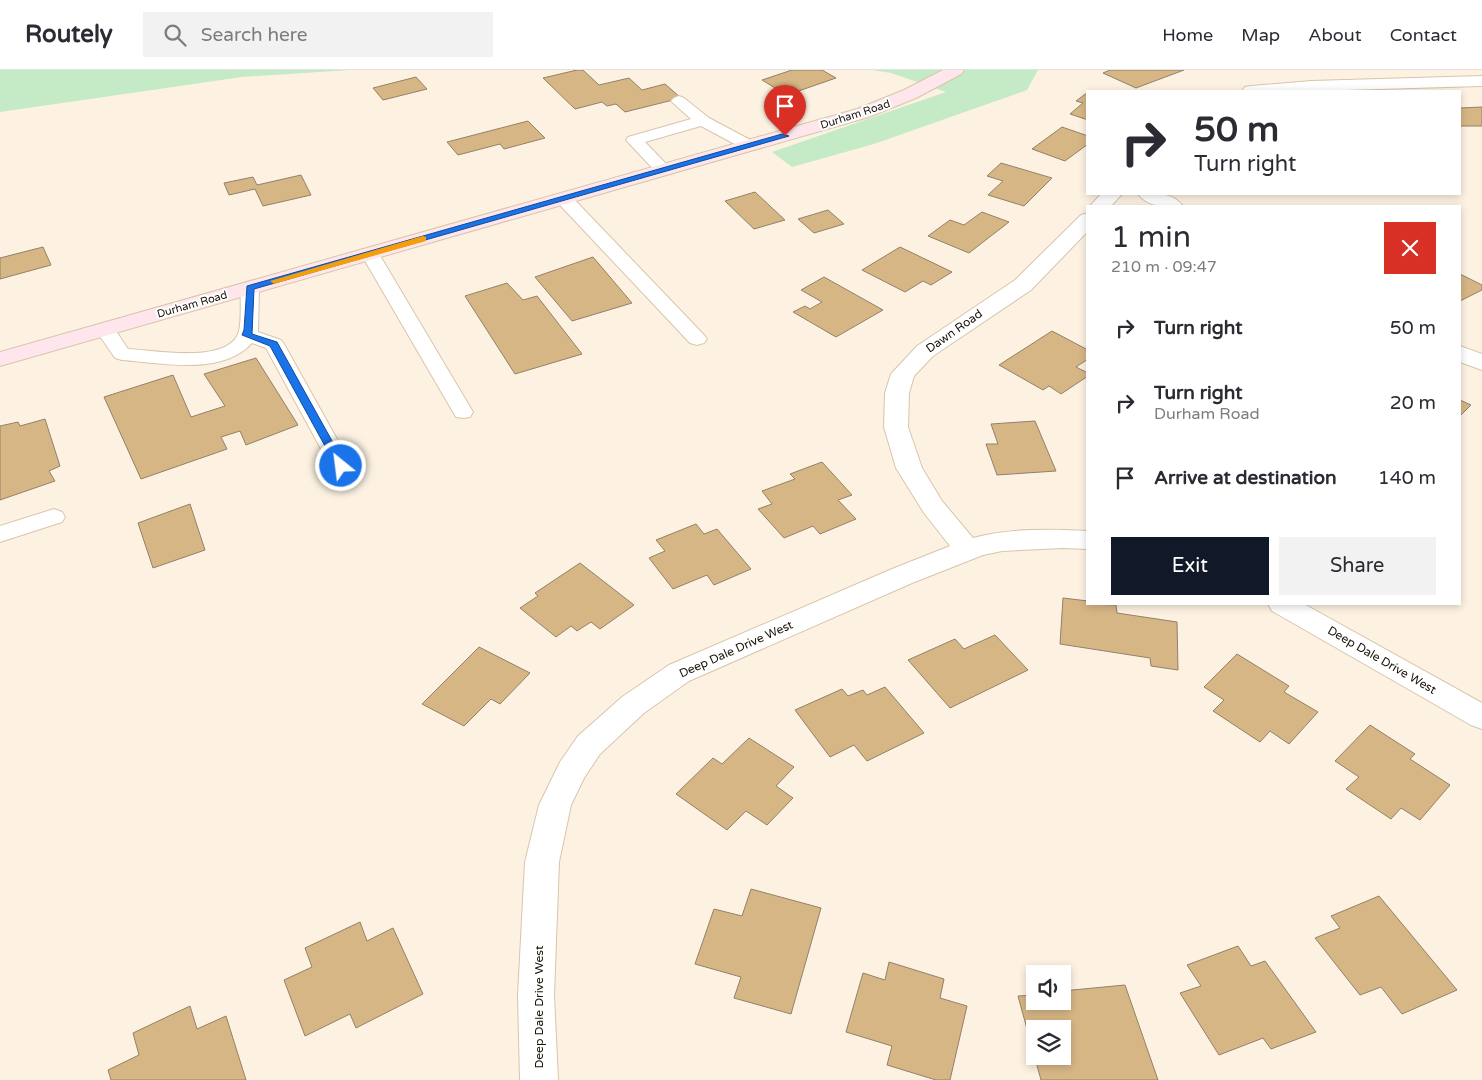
<!DOCTYPE html>
<meta charset="utf-8">
<style>
body{margin:0;font-family:"Varela Round",sans-serif;background:#f2f2f3;color:#2b2b33;height:100vh;display:flex;flex-direction:column;font-size:19px;white-space:nowrap}
*{box-sizing:border-box;margin:0}
p{font-size:16px;color:#7c7c81}
.icon{flex:none;width:28px;height:28px;fill:none;stroke:currentColor;stroke-width:2;stroke-linecap:round;stroke-linejoin:round}
.map{position:relative;flex:1;overflow:hidden}
.panel{position:absolute;left:1086px;top:135px;width:375px;height:400px;display:flex;flex-direction:column;background:#fff;border-radius:0px;box-shadow:0 2px 8px #0003}
.panel>*{flex:none}
.guide{position:absolute;left:1086px;top:20px;width:375px;height:105px;border-radius:0px;box-shadow:0 2px 8px #0003;background:#fff;color:#2b2b33;overflow:hidden}
.tools{position:absolute;left:1026px;top:895px;display:grid;gap:10px}
.tools a{display:grid;place-items:center;width:45px;height:45px;border-radius:0px;background:#fff;box-shadow:0 2px 8px #0003;font-size:25px}
.pin{position:absolute;display:grid;place-items:center;width:42px;height:42px;color:#fff;margin:-51px -21px;border-radius:50% 50% 50% 0;rotate:-45deg;box-shadow:0 0 5px #0007}
.pin .icon{rotate:45deg}
.me{position:absolute;width:55px;margin:-28px;rotate:331deg;stroke-linejoin:round;filter:drop-shadow(0 0 4px #0008)}
.turn{display:flex;align-items:center;gap:18px;height:105px;padding:0 25px;font-size:22px}
.turn .icon{width:65px;height:65px;stroke-width:2.5}
.turn b{display:block;font-size:35px;line-height:42px}
.round{display:grid;place-items:center;flex:none;width:52px;height:52px;border-radius:0px;background:#f2f2f3}
.overview{display:flex;align-items:center;justify-content:space-between;height:85px;padding:0 25px}
h1{font-size:30px;font-weight:600;line-height:38px}
.button{display:flex;gap:10px;margin-top:auto;padding:10px 25px}
.button a{flex:1;height:58px;border-radius:0px;background:#111827;color:#fff;font-size:20px;font-weight:600;line-height:58px;text-align:center}
.button a+a{background:#f2f2f3;color:#2b2b33}
ul{padding:0;list-style:none}
li{display:flex;align-items:center;gap:15px;height:75px;padding:0 25px}
li div{flex:1}
li b{display:block;font-size:19px}
li em{font-style:normal}
header{display:flex;align-items:center;gap:30px;box-sizing:border-box;height:70px;padding:0 25px;background:#fff;border-bottom:1px solid #e1e1e2}
header strong{font-size:24px}
nav{display:flex;gap:28px;margin-inline-start:auto;font-size:18px}
.search{width:350px;height:45px;background:#f2f2f3;display:flex;align-items:center;gap:12px;box-sizing:border-box;padding:0 18px;border-radius:0px;color:#7c7c81;font-size:19px}
.map>svg:first-child{display:block}
.green{fill:#c5eac6}
.building{fill:#d7b686;stroke:#928168;fill-rule:evenodd}
.lines{fill:none;stroke-linecap:round;stroke-linejoin:round}
.lane-casing{stroke:#d8c5ab;stroke-width:2}
.street-casing{stroke:#d8c5ab;stroke-width:2}
.secondary-casing{stroke:#d8c5ab;stroke-width:2}
.lane{fill:#fff;fill-rule:evenodd}
.street{fill:#fff;fill-rule:evenodd}
.secondary{fill:#ffe6ec;fill-rule:evenodd}
.route{fill:#1a73e8;stroke:#114b97}
.slow{fill:#f59e0b}
.labels{text-anchor:middle;stroke-width:4;stroke-linejoin:round;paint-order:stroke}
.far-street-label{font-size:11px;fill:#181108;stroke:#fff}
.street-label{font-size:12px;fill:#181108;stroke:#fff}
</style>
<header>
<strong>Routely</strong>
<div class="search"><svg class="icon" aria-label="search" viewBox="0 0 24 24"><circle cx="10" cy="10" r="6"/><path d="M15 15l6 6"/></svg>Search here</div>
<nav><a>Home</a><a>Map</a><a>About</a><a>Contact</a></nav>
</header>
<div class="map">
<svg width="1482" height="1010" viewBox="0 0 1482 1010">
<rect width="100%" height="100%" fill="#fdf2e2"/>
<!-- green -->
<path class="green" d="M0,0H350L242,7L0,42Z
M872,0H1038L1027,20L874,74L792,97L772,82L946,22L891,3Z"/>
<!-- building -->
<path class="building" d="M577,0H583L599,15L629,8L642,20L665,14L681,28L625,42L616,34L607,36L602,32L575,39L543,8Z
M792,0H822L836,8L787,25L762,10Z
M1110,0H1184L1136,18L1103,3Z
M416,7L427,19L383,30L373,18Z
M1088,22V50L1070,44L1083,33L1076,31Z
M1482,37V56H1460V38Z
M528,51L545,68L504,79L500,74L458,85L447,72Z
M1062,57L1088,66V74L1065,91L1032,79Z
M1001,93L1052,108L1024,136L988,125L1003,111L987,106Z
M301,105L311,125L263,136L255,119L229,125L224,113L253,107L257,115Z
M755,122L785,150L754,159L725,131Z
M828,140L844,154L814,163L798,149Z
M982,142L1009,152L969,183L928,166L950,150L964,155Z
M43,177L51,195L0,209V188Z
M900,177L952,202L931,215L923,211L905,222L862,200Z
M593,187L632,233L572,251L535,207Z
M1460,204L1482,215V220L1460,231Z
M824,207L883,240L836,267L793,242L805,236L810,239L822,232L801,220Z
M507,213L523,230L537,226L582,284L515,304L465,226Z
M1052,261L1088,280V289L1076,297L1088,303V306L1061,324L1049,316L1043,320L999,295Z
M256,288L298,355L246,375L240,361L221,367L227,379L141,409L104,327L173,305L191,347L225,336L204,304Z
M1460,330L1471,335L1460,346Z
M45,349L60,396L49,401L55,411L0,430V356L18,352L20,356Z
M1035,351L1056,401L997,405L986,374H998L991,354Z
M822,392L852,425L838,430L856,449L820,464L813,456L784,468L758,439L772,434L762,421L795,409L790,404Z
M190,434L205,480L153,498L138,453Z
M696,454L704,464L717,459L751,499L714,515L707,505L673,519L649,488L665,481L656,470Z
M580,493L634,535L600,559L591,552L577,561L571,556L556,567L520,538L538,526L535,523Z
M1063,528L1088,531V534L1116,535L1117,543L1177,552L1178,600L1151,596L1150,588L1060,574Z
M995,565L1028,600L950,638L908,590L955,569L964,579Z
M479,577L530,603L500,634L491,629L464,656L422,634Z
M1237,584L1289,616L1284,622L1318,642L1289,674L1270,661L1260,672L1213,641L1224,630L1204,617Z
M885,617L924,663L867,691L854,675L830,687L795,640L842,619L848,626L863,620L867,625Z
M1370,655L1415,684L1410,689L1450,715L1420,750L1401,738L1391,749L1346,719L1359,707L1335,691Z
M749,668L794,697L776,716L793,728L767,755L746,741L727,760L676,724L713,688L722,694Z
M751,819L821,838L791,944L734,928L741,907L695,894L714,839L742,846Z
M1379,826L1457,920L1402,944L1381,917L1360,925L1315,868L1340,858L1331,846Z
M360,852L367,871L393,858L423,924L356,958L350,944L305,966L284,910L312,897L305,878Z
M1238,876L1251,896L1265,891L1316,962L1271,979L1263,968L1219,985L1180,923L1201,916L1187,895Z
M889,892L944,909L940,928L967,936L950,1010H936L887,995L892,976L846,962L863,903L885,910Z
M1125,915L1158,1010H1041L1018,926L1035,925V931H1062V921ZM1035,959H1062V986H1035Z
M190,936L197,959L226,946L246,1010H111L108,1000L139,985L133,963Z"/>
<g class="lines">
<defs>
<path id="lane" d="M679,26L684,28L709,48L756,73L758,76L756,79H744L701,56L645,72L672,100L670,104H658L626,70L628,67L691,49L671,31L674,28Z
M564,124L570,125L704,265L707,269L704,273L697,275L690,273L558,133L555,129L558,125Z
M370,179L376,180L379,184L473,342L470,347L463,348L456,347L453,342L361,184L364,180Z
M250,212L257,214L259,218L258,262L281,270L284,274L352,396L349,401L341,403L333,401L266,278L252,273C222,306 162,293 122,290L115,288L95,259L98,255L105,253L112,255L128,279C154,280 230,295 239,261C242,248 240,231 241,218L243,214Z
M54,439L62,442L65,447L62,452L0,472V456Z"/>
<path id="street" d="M1482,6V16L1311,21H1242L1245,17L1251,16L1311,11Z
M1101,124H1122L1111,136H1090Z
M1138,124C1153,123 1173,122 1183,136C1168,137 1148,138 1138,124Z
M1088,143V161L1031,220L933,286L914,306L909,323L908,357L922,398L942,431L973,468C1009,458 1051,459 1088,461V479L1062,478L1002,481L983,485L912,513L689,611L644,643L600,684L584,708L571,735L559,792L554,925L558,1010H520L518,925L525,792L539,735L560,692L578,666L622,627L669,595L892,499L950,476L924,443L896,398L884,357L885,323L891,304L917,276L1015,210L1081,145Z
M1460,276L1482,284V300L1460,292Z
M1268,534H1304L1482,633V659L1471,655L1272,541Z"/>
<path id="secondary" d="M943,0H964L961,4L916,28L869,47L0,296V282L857,39L904,20Z"/>
</defs>
<!-- lane casing -->
<use href="#lane" class="lane-casing"/>
<!-- street casing -->
<use href="#street" class="street-casing"/>
<!-- secondary casing -->
<use href="#secondary" class="secondary-casing"/>
<!-- lane -->
<use href="#lane" class="lane"/>
<!-- street -->
<use href="#street" class="street"/>
<!-- secondary -->
<use href="#secondary" class="secondary"/>
</g>
<!-- route -->
<path class="route" d="M782,64L789,66L254,219L252,264L277,272L346,396L345,398H338L336,396L270,276L242,265L244,260L247,216Z"/>
<!-- slow -->
<path class="slow" d="M423,166L426,167V171L277,213L274,214L270,211Z"/>
<g class="labels">
<!-- far-street labels -->
<g class="far-street-label">
<text transform="translate(855 44) rotate(-18)" y="4">Durham Road</text>
<text transform="translate(192 234) rotate(-16)" y="4">Durham Road</text>
</g>
<!-- street labels -->
<g class="street-label">
<text transform="translate(954 261) rotate(-35)" y="4">Dawn Road</text>
<text transform="translate(736 579) rotate(-24)" y="4">Deep Dale Drive West</text>
<text transform="translate(1382 590) rotate(30)" y="4">Deep Dale Drive West</text>
<text transform="translate(539 937) rotate(-90)" y="4">Deep Dale Drive West</text>
</g>
</g>
</svg>
<div class="tools">
<a><svg class="icon" aria-label="sound" viewBox="0 0 24 24"><path d="M4 9h4l5-4v14l-5-4H4zM17 9q2 3 0 6"/></svg></a>
<a><svg class="icon" aria-label="layers" viewBox="0 0 24 24"><path d="M12 4l9 5-9 5-9-5zM3 14l9 5 9-5"/></svg></a>
</div>
<div class="pin" style="left:785px;top:66px;background:#d93025"><svg class="icon" aria-label="arrive" viewBox="0 0 24 24"><path d="M6 21V4h12l-3 4 3 4H6"/></svg></div>
<svg class="me" style="left:341px;top:396px" viewBox="-20 -20 40 40"><circle r="17" fill="#1a73e8" stroke="#fff" stroke-width="3"/><path d="M0-11L8 9 0 5-8 9z" fill="#fff"/></svg>
<div class="guide">
<div class="turn"><svg class="icon" aria-label="right" viewBox="0 0 24 24"><path d="M7 20v-9h11M14 6l5 5-5 5"/></svg><div><b>50 m</b>Turn right</div></div>
</div>
<section class="panel">
<div class="overview"><div><h1>1 min</h1><p>210 m · 09:47</p></div><a class="round" style="background:#d93025;color:#fff"><svg class="icon" aria-label="close" viewBox="0 0 24 24"><path d="M6 6l12 12M18 6L6 18"/></svg></a></div>
<ul>
<li><svg class="icon" aria-label="right" viewBox="0 0 24 24"><path d="M7 20v-9h11M14 6l5 5-5 5"/></svg><div><b>Turn right</b></div><em>50 m</em></li>
<li><svg class="icon" aria-label="right" viewBox="0 0 24 24"><path d="M7 20v-9h11M14 6l5 5-5 5"/></svg><div><b>Turn right</b><p>Durham Road</p></div><em>20 m</em></li>
<li><svg class="icon" aria-label="arrive" viewBox="0 0 24 24"><path d="M6 21V4h12l-3 4 3 4H6"/></svg><div><b>Arrive at destination</b></div><em>140 m</em></li>
</ul>
<div class="button"><a>Exit</a><a>Share</a></div>
</section>
</div>
